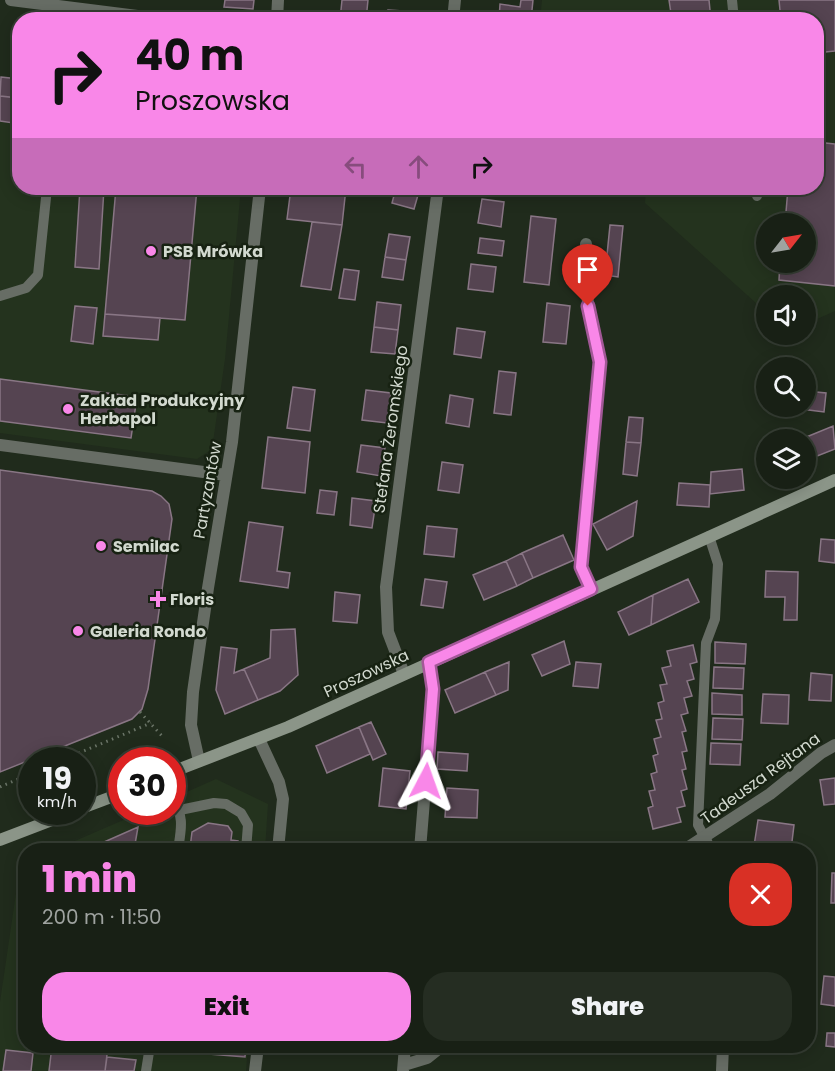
<!DOCTYPE html>
<meta charset="utf-8">
<style>
body{margin:0;font-family:Poppins,sans-serif;background:#252d22;color:#f1f3f6;height:100vh;display:flex;flex-direction:column;font-size:22px;white-space:nowrap}
*{box-sizing:border-box;margin:0}
p{font-size:20px;color:#9fa3a0}
.icon{flex:none;width:33px;height:33px;fill:none;stroke:currentColor;stroke-width:2;stroke-linecap:round;stroke-linejoin:round}
.map{position:relative;flex:1;overflow:hidden}
.sheet{position:absolute;left:18px;top:843px;width:798px;height:210px;display:flex;flex-direction:column;background:#182015;border-radius:24px;box-shadow:0 3px 15px #0003,0 0 0 2px #363e34}
.sheet>*{flex:none}
.guide{position:absolute;left:12px;top:12px;width:812px;height:183px;border-radius:24px;box-shadow:0 3px 15px #0003,0 0 0 2px #363e34;background:#f987e8;color:#111;overflow:hidden}
.needle{width:39px;rotate:59deg}
.controls{position:absolute;left:756px;top:213px;display:grid;gap:12px}
.controls a{display:grid;place-items:center;width:60px;height:60px;border-radius:50%;background:#182015;box-shadow:0 3px 15px #0003,0 0 0 2px #363e34;font-size:30px}
.speed{position:absolute;left:18px;top:747px;display:flex;gap:12px;font-size:30px;font-weight:700;text-align:center}
.speed>*{display:grid;place-content:center;width:78px;height:78px;border-radius:50%;background:#182015;box-shadow:0 3px 15px #0003,0 0 0 2px #363e34;line-height:1}
.speed small{font-size:15px;font-weight:400}
.speed .limit{border:9px solid #d22;background:#fff;color:#111}
.pin{position:absolute;display:grid;place-items:center;width:51px;height:51px;color:#fff;margin:-62px -26px;border-radius:50% 50% 50% 0;rotate:-45deg;box-shadow:0 0 6px #0007}
.pin .icon{rotate:45deg}
.me{position:absolute;width:66px;margin:-33px;rotate:4deg;stroke-linejoin:round;filter:drop-shadow(0 0 4px #0008)}
.turn{display:flex;align-items:center;gap:21px;height:126px;padding:0 24px;font-size:27px}
.turn .icon{width:78px;height:78px;stroke-width:2.5}
.turn b{display:block;font-size:42px;line-height:51px}
.lanes{display:flex;align-items:center;height:57px;padding:0 24px;background:#0003;justify-content:center;gap:30px;direction:ltr}
.lanes .off{opacity:.35}
.round{display:grid;place-items:center;flex:none;width:63px;height:63px;border-radius:24px;background:#252d22}
.overview{display:flex;align-items:center;justify-content:space-between;height:102px;padding:0 24px}
h1{font-size:36px;font-weight:800;line-height:45px;color:#f987e8}
.cta{display:flex;gap:12px;margin-top:auto;padding:12px 24px}
.cta a{flex:1;height:69px;border-radius:24px;background:#f987e8;color:#111;font-size:24px;font-weight:800;line-height:69px;text-align:center}
.cta a+a{background:#252d22;color:#f1f3f6}
.map>svg:first-child{display:block}
.built{fill:#24331e;fill-rule:evenodd}
.building{fill:#554451;stroke:#897685;stroke-width:1.5}
.lines{fill:none;stroke-linecap:round;stroke-linejoin:round}
.path{stroke:#6a7467;stroke-width:3;stroke-dasharray:1.5 4.5;stroke-linecap:butt}
.service{stroke:#676d65;stroke-width:10}
.minor{stroke:#676d65;stroke-width:12}
.secondary{stroke:#8b9588;stroke-width:12}
.route-casing{stroke:#a25897;stroke-width:15}
.route{stroke:#f987e8;stroke-width:10}
.poi-dot{fill:#f987e8;stroke:#172212;stroke-width:2}
.labels{text-anchor:middle;stroke-width:5;stroke-linejoin:round;paint-order:stroke}
.poi-label{font-size:16px;font-weight:bold;fill:#d2d9cf;stroke:#172212;text-anchor:start}
.street-label{font-size:16px;fill:#d2d9cf;stroke:#172212}
</style>
<div class="map">
<svg width="835" height="1071" viewBox="0 0 835 1071">
<rect width="100%" height="100%" fill="#202b1c"/>
<!-- built -->
<path class="built" d="M542,0H835V311L806,324V296H766V312L645,203L646,188H816V20H540ZM766,224H806V262H766Z
M0,95L19,97L20,188H241L225,359L212,449L197,459L0,433Z
M216,779L268,804L265,850H54L142,812H172L173,798Z
M25,863L26,1046H248L246,1071H0V1002L20,866Z"/>
<!-- building -->
<path class="building" d="M225,0H254L253,9L224,7Z
M342,0H368L366,20H340Z
M521,0H533L531,20H499L500,4L520,7Z
M669,0H709L711,20H672Z
M779,0H835V51L816,53V20H781Z
M388,10L403,11V20H388Z
M1,77L19,79L16,98L0,96Z
M0,96L20,98V124L0,121Z
M816,142L835,144V286L779,280L780,262H806V224H785L788,188H816Z
M80,188H104L99,269L75,267Z
M116,188H197L185,320L105,314Z
M291,188H346L342,225L287,219Z
M396,188H420L414,209L392,203Z
M482,199L504,202L501,227L478,223Z
M531,216L556,219L549,285L524,282Z
M312,222L342,225L331,290L301,286Z
M610,225L623,226L618,277L605,275Z
M389,234L410,237L406,260L385,257Z
M480,238L504,241L502,256L478,253Z
M385,257L406,260L403,280L382,277Z
M471,264L496,267L493,292L468,289Z
M344,269L359,271L355,300L339,298Z
M377,302L401,305L398,330L374,327Z
M547,303L570,306L566,344L543,342Z
M75,306L97,308L93,344L71,341Z
M105,314L160,318L158,340L103,336Z
M374,327L398,330L395,354L371,352Z
M457,328L485,332L481,358L454,354Z
M499,371L516,373L511,415L494,413Z
M0,379L137,397L131,438L0,421Z
M293,387L315,390L310,431L287,428Z
M366,390L391,393L387,423L362,420Z
M806,391L826,393L824,412L801,409V406H806Z
M450,395L473,399L469,427L446,423Z
M766,401V406H795L794,412L766,408Z
M629,417L643,418L641,443L626,442Z
M833,426L835,449L812,458L804,438Z
M268,437L310,442L305,493L262,488Z
M626,442L641,443L637,476L623,474Z
M806,442L812,458L806,461Z
M361,445L385,448L381,476L357,472Z
M442,462L463,465L459,493L438,490Z
M742,469L744,490L710,494L711,472Z
M0,470L152,491L161,496L169,504L172,519L148,689L142,709L132,719L0,772Z
M679,483L710,485L709,507L677,505Z
M320,490L337,492L334,515L317,513Z
M352,498L376,501L372,528L350,525Z
M637,501L633,536L607,550L593,524Z
M249,522L283,527L277,571L290,573L288,588L240,581Z
M427,526L457,529L454,557L424,554Z
M563,535L574,560L533,578L522,553Z
M821,539L835,540V563L819,561Z
M522,553L533,578L517,586L506,561Z
M506,561L517,586L484,600L473,575Z
M766,571L798,572L797,620H784L785,597H765Z
M425,579L447,582L443,608L421,605Z
M688,579L699,602L651,625L653,595Z
M335,592L360,595L357,623L333,621Z
M653,595L651,625L629,635L618,612Z
M295,629L298,675L280,691L258,700L244,669L270,658L271,630Z
M564,641L570,664L542,676L532,655Z
M715,642L746,644L745,664L715,663Z
M693,645L697,662L690,664L694,679L687,681L692,696L684,698L688,713L681,715L686,731L682,732L687,751L682,752L686,769L682,770L687,789L681,791L685,806L677,808L681,822L653,829L648,808L653,806L649,791L655,790L651,774L657,772L653,756L658,754L654,739L661,737L656,720L662,719L658,703L664,701L660,685L667,684L662,668L671,666L667,651Z
M221,647L237,649L234,673L244,669L258,700L225,714L216,690Z
M509,662L508,690L496,695L485,672Z
M576,662L601,664L598,688L573,686Z
M714,667L744,668L743,689L713,688Z
M485,672L496,695L455,713L445,690Z
M811,673L832,675L831,701L809,700Z
M712,693L742,695V715L712,714Z
M763,694L789,695L788,724L761,723Z
M713,718L743,719L742,740L712,739Z
M371,722L386,754L373,760L359,727Z
M359,727L370,754L327,773L316,746Z
M711,743L741,744L740,765L710,764Z
M438,752L468,754L467,771L437,769Z
M383,768L410,771L406,809L379,806Z
M835,778V804L824,805L820,780Z
M447,788L478,790L477,818L445,817Z
M758,820L794,825L791,850L754,846Z
M208,823L228,826L232,832L231,840L238,841L237,850H203L190,848L192,832Z
M138,827L134,850H86Z
M832,873H835V903H831Z
M824,976L835,977V1006L821,1004Z
M827,1033H835V1047L826,1046Z
M52,1046H108L105,1071H49Z
M210,1046H246L245,1057L209,1054Z
M6,1050L33,1053L31,1071H3Z
M107,1057L136,1060L134,1071H105Z"/>
<g class="lines">
<!-- path -->
<path class="path" d="M140,712L162,736
M62,760L151,723
M0,787L32,773"/>
<!-- service -->
<path class="service" d="M732,0L734,20
M756,188L757,196
M0,296L26,288L38,275L47,188
M172,798C185,817 181,829 178,850
M180,810L214,803L226,804L241,813L248,825L246,850
M705,838L698,825L706,643L715,619L718,564L709,536
M146,1071L150,1046"/>
<!-- minor -->
<path class="minor" d="M11,0L169,20
M277,20L278,0
M453,20L455,0
M586,244L588,306L600,362L581,567L591,589
M0,445L226,475
M404,674L388,632L386,587L438,188
M259,739L279,782L283,799L278,850
M199,761L191,725L193,692L208,588L232,442L260,188
M705,838L709,850
M420,850L433,689L429,662
M684,850L770,794L821,753L835,745
M404,1065L427,1058L442,1046
M255,1071L258,1046
M403,1071L405,1046
M722,1071L723,1046"/>
<!-- secondary -->
<path class="secondary" d="M172,772L288,727L835,480
M82,808L122,793
M0,840L73,812"/>
</g>
<g class="lines">
<defs>
<path id="route" d="M426,781L433,689L429,662L591,589L581,567L600,362L588,306"/>
</defs>
<!-- route casing -->
<use href="#route" class="route-casing"/>
<!-- route -->
<use href="#route" class="route"/>
</g>
<!-- markers -->
<g class="poi-dot">
<circle cx="151" cy="251" r="6"/>
<circle cx="68" cy="409" r="6"/>
<circle cx="101" cy="546" r="6"/>
<path d="M155 590h6v6h6v6h-6v6h-6v-6h-6v-6h6z"/>
<circle cx="78" cy="631" r="6"/>
</g>
<g class="labels">
<!-- poi labels -->
<g class="poi-label">
<text x="163" y="257">PSB Mrówka</text>
<text x="80" y="406">Zakład Produkcyjny<tspan x="80" dy="18">Herbapol</tspan></text>
<text x="113" y="552">Semilac</text>
<text x="170" y="605">Floris</text>
<text x="90" y="637">Galeria Rondo</text>
</g>
<!-- street labels -->
<g class="street-label">
<text transform="translate(390 429) rotate(-82)" y="6">Stefana Żeromskiego</text>
<text transform="translate(207 490) rotate(-80)" y="6">Partyzantów</text>
<text transform="translate(366 673) rotate(-25)" y="6">Proszowska</text>
<text transform="translate(760 778) rotate(-36)" y="6">Tadeusza Rejtana</text>
</g>
</g>
</svg>
<div class="controls">
<a><svg class="needle" viewBox="-14 -14 28 28"><path d="M0-13l5 13h-10z" fill="#e53935"/><path d="M0 13l5-13h-10z" fill="#9fa3a0"/></svg></a>
<a><svg class="icon" aria-label="sound" viewBox="0 0 24 24"><path d="M4 9h4l5-4v14l-5-4H4zM17 9q2 3 0 6"/></svg></a>
<a><svg class="icon" aria-label="search" viewBox="0 0 24 24"><circle cx="10" cy="10" r="6"/><path d="M15 15l6 6"/></svg></a>
<a><svg class="icon" aria-label="layers" viewBox="0 0 24 24"><path d="M12 4l9 5-9 5-9-5zM3 14l9 5 9-5"/></svg></a>
</div>
<div class="speed"><div>19<small>km/h</small></div><div class="limit">30</div></div>
<div class="pin" style="left:588px;top:306px;background:#d93025"><svg class="icon" aria-label="arrive" viewBox="0 0 24 24"><path d="M6 21V4h12l-3 4 3 4H6"/></svg></div>
<svg class="me" style="left:426px;top:781px" viewBox="-20 -20 40 40"><path d="M0-17L14 15 0 8-14 15z" fill="#f987e8" stroke="#fff" stroke-width="4"/></svg>
<div class="guide">
<div class="turn"><svg class="icon" aria-label="right" viewBox="0 0 24 24"><path d="M7 20v-9h11M14 6l5 5-5 5"/></svg><div><b>40 m</b>Proszowska</div></div>
<div class="lanes"><svg class="icon off" aria-label="left" viewBox="0 0 24 24"><path d="M17 20v-9H6M10 6l-5 5 5 5"/></svg><svg class="icon off" aria-label="ahead" viewBox="0 0 24 24"><path d="M12 20V5M6 11l6-6 6 6"/></svg><svg class="icon" aria-label="right" viewBox="0 0 24 24"><path d="M7 20v-9h11M14 6l5 5-5 5"/></svg></div>
</div>
<section class="sheet">
<div class="overview"><div><h1>1 min</h1><p>200 m · 11:50</p></div><a class="round" style="background:#d93025;color:#fff"><svg class="icon" aria-label="close" viewBox="0 0 24 24"><path d="M6 6l12 12M18 6L6 18"/></svg></a></div>
<div class="cta"><a>Exit</a><a>Share</a></div>
</section>
</div>
